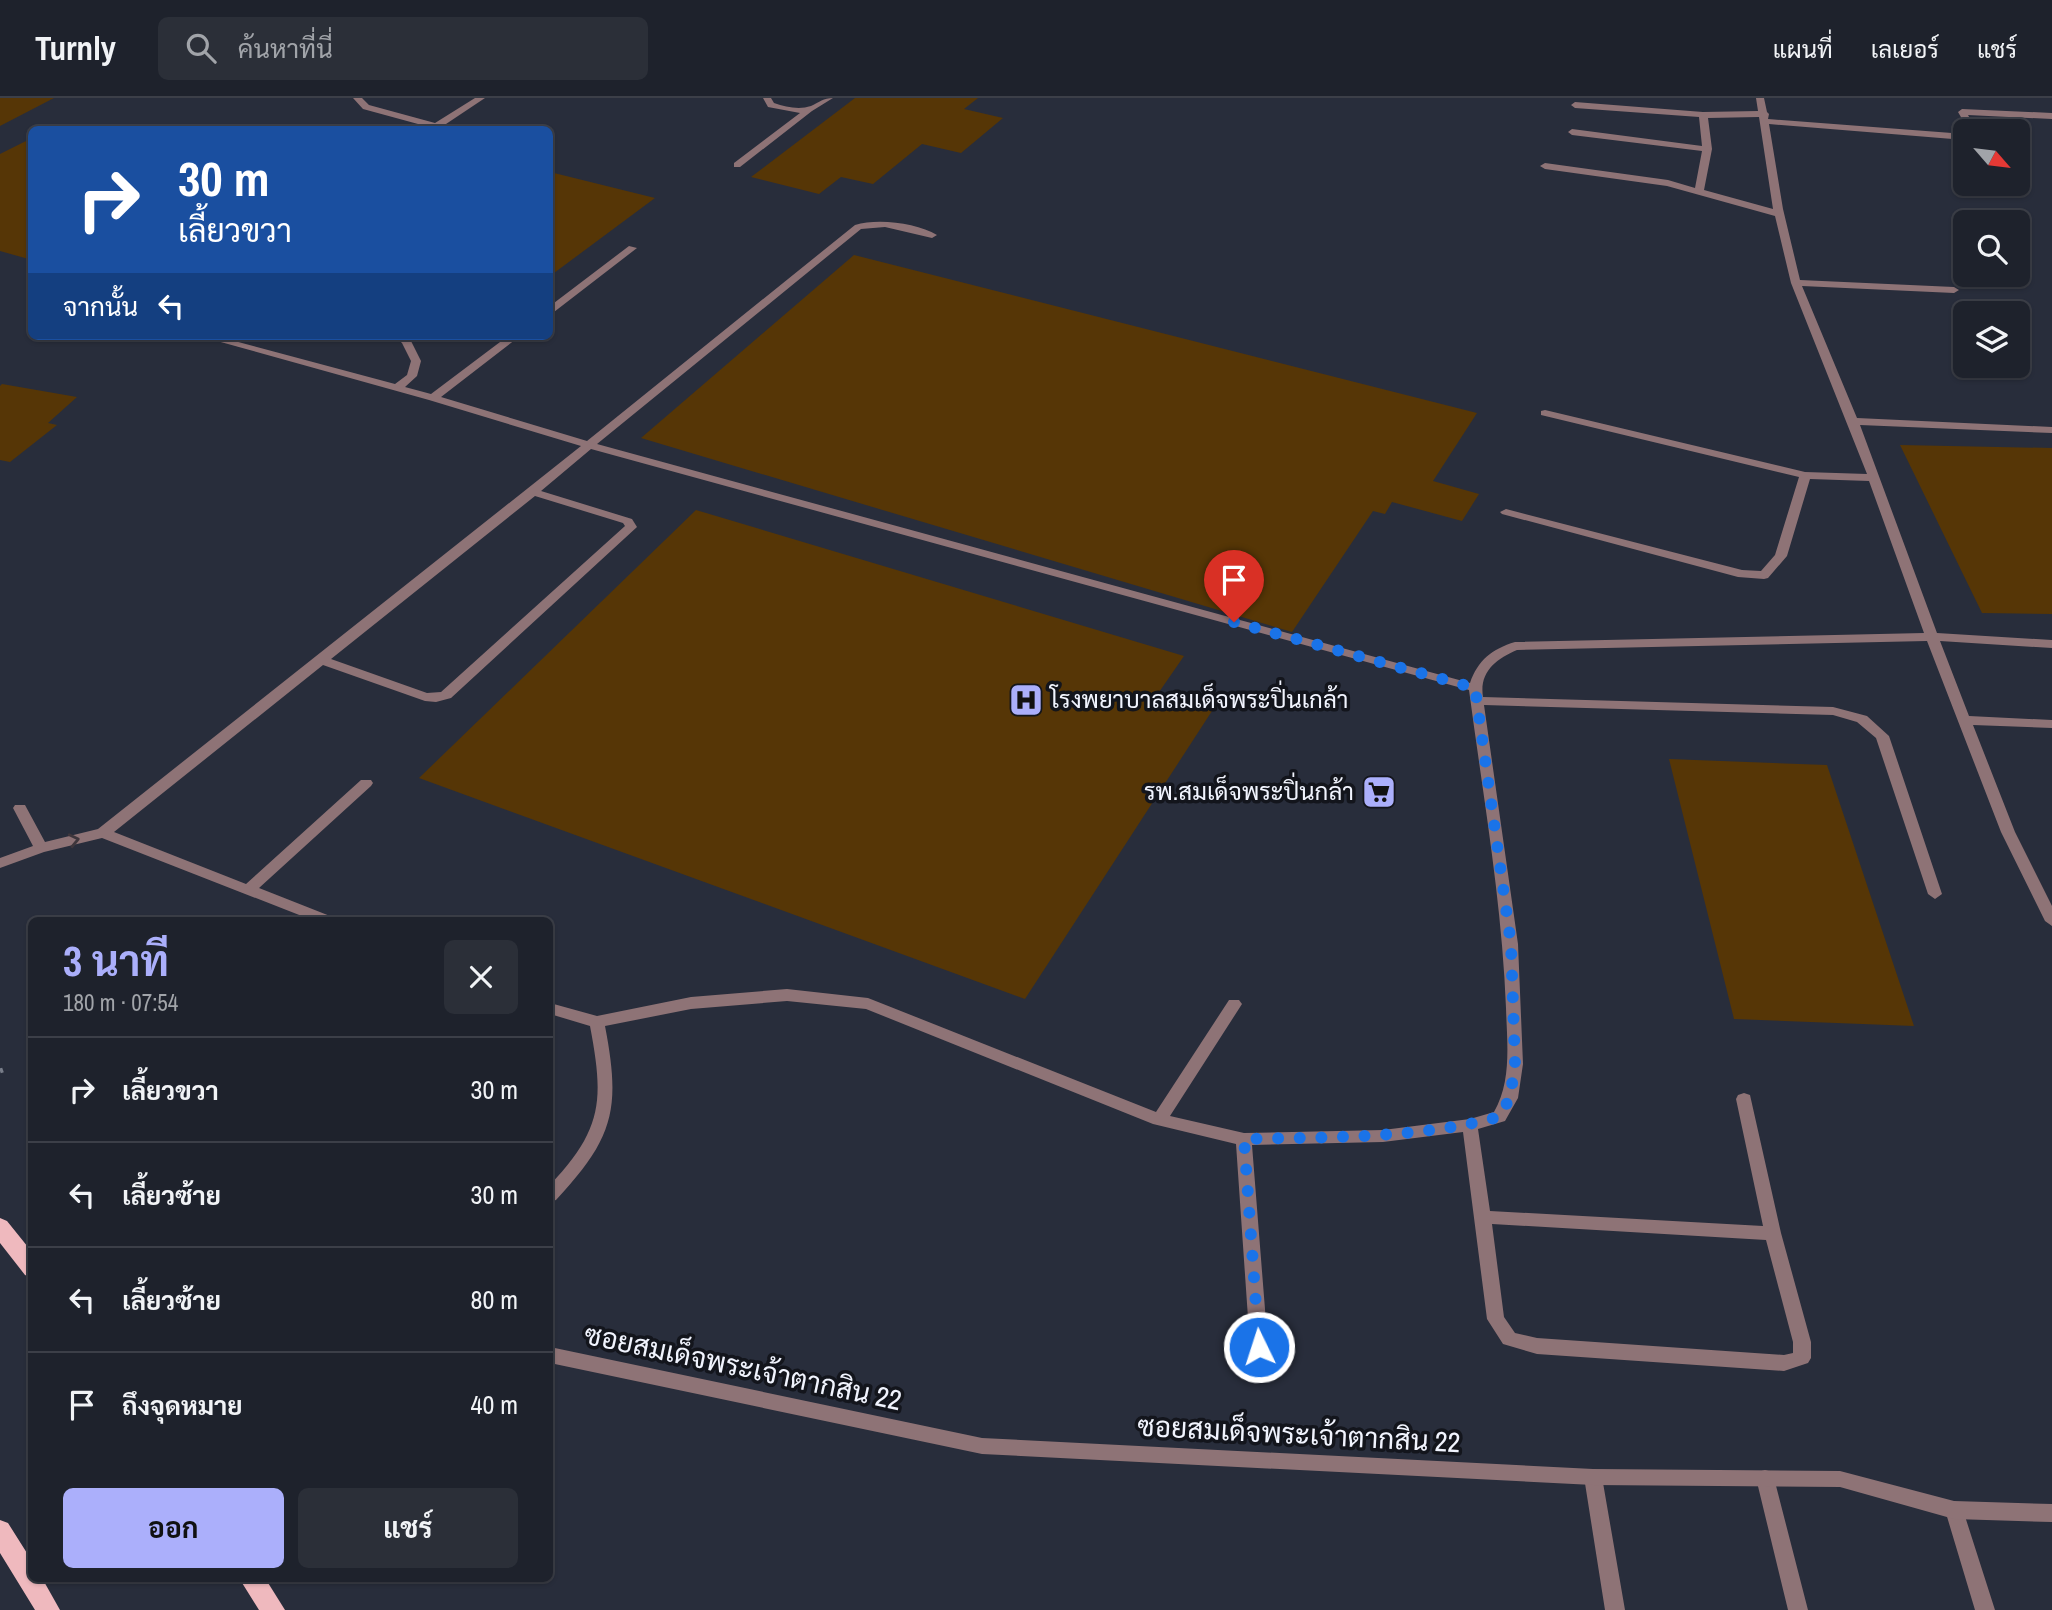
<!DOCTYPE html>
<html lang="th">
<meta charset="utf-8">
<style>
body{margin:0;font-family:"Archivo Narrow",Sarabun,sans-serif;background:#2b2f38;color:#f1f3f6;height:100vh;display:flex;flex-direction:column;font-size:26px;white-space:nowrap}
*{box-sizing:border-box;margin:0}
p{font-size:23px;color:#a1a4a9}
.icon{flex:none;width:38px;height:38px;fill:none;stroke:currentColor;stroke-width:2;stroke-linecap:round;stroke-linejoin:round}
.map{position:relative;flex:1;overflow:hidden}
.details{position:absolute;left:28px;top:819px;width:525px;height:665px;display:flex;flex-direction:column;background:#1e222c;border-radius:10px;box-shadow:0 2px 5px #0004,0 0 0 2px #3c3f48}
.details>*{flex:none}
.hud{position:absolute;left:28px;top:28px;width:525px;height:214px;border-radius:10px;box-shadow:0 2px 5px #0004,0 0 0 2px #3c3f48;background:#1a4fa0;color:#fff;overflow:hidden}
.needle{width:46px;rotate:118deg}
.buttons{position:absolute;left:1953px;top:21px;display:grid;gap:14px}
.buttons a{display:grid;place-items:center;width:77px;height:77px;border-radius:10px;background:#1e222c;box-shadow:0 2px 5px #0004,0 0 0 2px #3c3f48;font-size:35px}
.pin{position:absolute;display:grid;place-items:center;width:60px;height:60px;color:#fff;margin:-72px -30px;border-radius:50% 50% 50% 0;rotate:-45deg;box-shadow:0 0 7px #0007}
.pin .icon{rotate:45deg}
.me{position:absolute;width:77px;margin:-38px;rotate:356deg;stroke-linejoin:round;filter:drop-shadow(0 0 5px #0008)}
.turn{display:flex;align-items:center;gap:24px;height:147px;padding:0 35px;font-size:32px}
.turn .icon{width:91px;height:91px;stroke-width:2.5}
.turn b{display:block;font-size:49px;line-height:60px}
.then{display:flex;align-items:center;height:66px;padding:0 35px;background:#0003;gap:14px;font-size:26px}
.round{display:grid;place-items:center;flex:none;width:74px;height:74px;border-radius:10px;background:#2b2f38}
.headline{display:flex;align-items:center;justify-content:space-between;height:119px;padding:0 35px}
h1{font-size:42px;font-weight:700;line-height:52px;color:#abaffb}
.primary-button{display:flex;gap:14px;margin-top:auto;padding:14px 35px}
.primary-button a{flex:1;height:80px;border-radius:10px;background:#abaffb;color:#111;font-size:28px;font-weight:700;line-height:80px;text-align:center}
.primary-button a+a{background:#2b2f38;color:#f1f3f6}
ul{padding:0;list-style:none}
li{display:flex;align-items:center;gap:21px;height:105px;padding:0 35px;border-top:2px solid #3c3f48}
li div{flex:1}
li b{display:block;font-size:26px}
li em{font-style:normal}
header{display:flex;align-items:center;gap:42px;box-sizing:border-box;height:98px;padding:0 35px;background:#1e222c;border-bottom:2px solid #3c3f48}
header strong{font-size:33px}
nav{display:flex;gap:38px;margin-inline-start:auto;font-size:24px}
.search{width:490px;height:63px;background:#2b2f38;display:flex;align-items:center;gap:18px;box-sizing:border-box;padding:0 24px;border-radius:10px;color:#a1a4a9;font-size:26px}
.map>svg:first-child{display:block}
.building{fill:#563606}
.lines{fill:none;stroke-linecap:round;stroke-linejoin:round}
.path{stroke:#787d89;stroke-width:5;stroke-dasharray:9 4.5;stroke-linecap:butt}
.service{fill:#8e7376;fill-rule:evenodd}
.minor{fill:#8e7376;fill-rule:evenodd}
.primary{fill:#efb9be;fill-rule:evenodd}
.oneway{stroke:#3e363c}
.route{stroke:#1a73e8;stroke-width:12;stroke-dasharray:0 21.6}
.labels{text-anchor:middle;stroke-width:7;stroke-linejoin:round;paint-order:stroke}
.poi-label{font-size:24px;fill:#f1f4fe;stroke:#13151c;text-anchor:start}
.near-street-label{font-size:28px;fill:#f1f4fe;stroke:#13151c}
</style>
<header>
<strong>Turnly</strong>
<div class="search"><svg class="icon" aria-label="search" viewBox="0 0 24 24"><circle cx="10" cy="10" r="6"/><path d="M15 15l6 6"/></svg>ค้นหาที่นี่</div>
<nav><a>แผนที่</a><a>เลเยอร์</a><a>แชร์</a></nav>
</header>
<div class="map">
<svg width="2052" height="1512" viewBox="0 0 2052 1512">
<rect width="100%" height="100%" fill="#282d3b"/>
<!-- building -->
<path class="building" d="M0,0H54L0,28Z
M855,0H978L964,11L1003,20L961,55L922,46L873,86L841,79L819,96L751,79Z
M32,40V162L0,153V56Z
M550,74L655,100L550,178Z
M854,157L1477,315L1433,383L1479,396L1462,423L1392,404L1385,416L1373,413L1292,534L641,340Z
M2,286L77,299L48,325L57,327L10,364L0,362V288Z
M1900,347L2052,350V516L1982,515Z
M696,412L1184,558L1157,597L1212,613L1025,901L419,680Z
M1669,661L1827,667L1914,928L1734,921Z"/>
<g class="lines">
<!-- path -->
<path class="path" d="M0,973L3,972"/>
<!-- service -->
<path class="service" d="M353,0H362L369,7L435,25L475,0H485L437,32H426L429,29L363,11Z
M763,0H771L774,5C786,9 799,12 811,8C820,4 823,0 833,0L812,13L740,69H734V65L800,15L768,9Z
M1756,0H1764L1767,14L1769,16L1768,21L1965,36V42L1769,26L1783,111L1800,182L1954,189L1959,192L1954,195L1802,188L1857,320L2052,329V335L1860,327L1937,535L2052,542V550L1940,543L1969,618L2052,622V630L1973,627L2015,734L2052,808V828L2045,823L2001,734L1927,543L1517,552C1496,561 1479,574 1483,599L1833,609L1867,618L1889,638L1942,796L1935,801L1928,796L1876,640L1857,624L1833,617L1484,607L1518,846L1523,966L1518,1000L1505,1023L1478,1031L1490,1113L1763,1128L1736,1001L1738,997L1744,995L1750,997L1781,1135L1811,1244V1260L1808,1265L1784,1273L1537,1256L1503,1246L1487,1221L1463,1034L1383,1044L1252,1047L1268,1249L1265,1254L1259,1257L1253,1254L1250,1249L1236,1046L1153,1026L866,911L787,903L691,911L605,928C621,1011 614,1040 556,1102L550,1104V1087C603,1031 604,1002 590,928L550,916V905L597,918L691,899L787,891L868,900L1156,1014L1229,902H1239L1242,906L1170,1018L1244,1035L1383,1032L1470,1021L1494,1014C1512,983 1507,945 1506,910C1502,804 1483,698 1469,592L591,351L541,393L632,421L637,429L451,600L436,604L425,603L323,567L114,734L246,786L361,682H371L373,685L371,688L259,790L330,818L332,822H312L102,740L44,754L0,770V760L33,748L13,710L15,707H25L45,744L98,731L581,348L429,302L199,238H216L395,286L407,277L411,263L402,245L394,238H406L411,243L421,263L417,278L405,289L431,296L508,238H520L441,299L587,343L855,127C878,120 917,125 937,137L932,140L885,129L861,131L597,346L1470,585C1478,562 1492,551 1515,544L1924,535L1869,383L1810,381L1787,458L1768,480L1764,481L1738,479L1502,416L1500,414L1506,411L1742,472L1761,473L1775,457L1799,379L1541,317V313L1545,312L1805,374L1867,376L1791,185L1775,118L1667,88L1545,71L1540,68L1545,65L1668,82L1695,90L1702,53L1572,37L1568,34L1572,31L1702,48L1699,19L1575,10L1571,7L1575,4L1703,14L1758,13ZM1759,19L1773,111L1704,92L1712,51L1708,20ZM535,398L623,425L625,428L441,594L427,595L331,561ZM1492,1126L1766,1142L1793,1244V1255L1784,1257L1537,1240L1515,1235L1504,1219Z
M1962,11L2052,15V21L1968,17L1977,33H1969L1958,14Z
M629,148L637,150L554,214L550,215V208Z
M1593,1371L1600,1373L1602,1379L1625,1512H1605L1584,1379L1586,1373Z
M1765,1372L1772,1374L1774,1380L1808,1512H1788L1756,1380L1758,1374Z
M1954,1403L1961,1406L1963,1412L1995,1512H1975L1945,1412L1947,1406Z"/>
<!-- minor -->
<path class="minor" d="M550,1249L982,1340L1593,1371L1840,1373L1954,1403L2052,1406V1424L1954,1421L1840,1389L1593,1387L982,1356L550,1265Z"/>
<!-- primary -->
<path class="primary" d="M0,1120L7,1123L32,1154V1180L25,1177L0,1145Z
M0,1422L8,1425L32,1463V1480H42L60,1512H35L0,1455Z
M239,1480H265L285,1512H259Z"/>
</g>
<!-- one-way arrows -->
<defs><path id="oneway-chevron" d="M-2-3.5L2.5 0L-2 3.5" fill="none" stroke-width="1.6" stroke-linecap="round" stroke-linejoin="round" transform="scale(1.75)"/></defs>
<use class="oneway" href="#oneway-chevron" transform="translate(74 742) rotate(-13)"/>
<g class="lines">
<!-- route -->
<path class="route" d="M1234,524L1475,590L1511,846L1515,966L1510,1000L1499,1019C1416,1041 1329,1039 1244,1041L1259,1249"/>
</g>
<!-- icons -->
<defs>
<symbol id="hospital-square" viewBox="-11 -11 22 22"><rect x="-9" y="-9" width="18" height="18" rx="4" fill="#abaffb" stroke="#13151c"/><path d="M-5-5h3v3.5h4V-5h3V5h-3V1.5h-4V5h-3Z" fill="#111"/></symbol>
<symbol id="supermarket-square" viewBox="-11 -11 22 22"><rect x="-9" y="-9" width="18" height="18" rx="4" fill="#abaffb" stroke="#13151c"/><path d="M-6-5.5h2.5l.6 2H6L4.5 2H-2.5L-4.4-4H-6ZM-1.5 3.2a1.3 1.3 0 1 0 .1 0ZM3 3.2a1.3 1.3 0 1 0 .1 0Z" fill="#111"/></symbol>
</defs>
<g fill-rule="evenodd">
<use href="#hospital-square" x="1007" y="583" width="38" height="38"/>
<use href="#supermarket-square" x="1360" y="675" width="38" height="38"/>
</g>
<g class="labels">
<!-- poi labels -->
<g class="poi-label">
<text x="1050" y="610">โรงพยาบาลสมเด็จพระปิ่นเกล้า</text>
<text x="1354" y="702" text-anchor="end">รพ.สมเด็จพระปิ่นกล้า</text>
</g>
<!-- near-street labels -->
<g class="near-street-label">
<text transform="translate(743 1269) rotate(12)" y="10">ซอยสมเด็จพระเจ้าตากสิน 22</text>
<text transform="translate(1299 1336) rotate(3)" y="10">ซอยสมเด็จพระเจ้าตากสิน 22</text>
</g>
</g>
</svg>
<div class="buttons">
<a><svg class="needle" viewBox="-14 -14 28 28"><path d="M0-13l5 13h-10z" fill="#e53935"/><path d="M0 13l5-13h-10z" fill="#a1a4a9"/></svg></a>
<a><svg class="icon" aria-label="search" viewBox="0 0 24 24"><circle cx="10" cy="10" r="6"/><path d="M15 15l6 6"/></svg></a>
<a><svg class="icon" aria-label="layers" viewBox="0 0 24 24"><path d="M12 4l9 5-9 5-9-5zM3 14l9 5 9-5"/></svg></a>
</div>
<div class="pin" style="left:1234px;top:524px;background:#d93025"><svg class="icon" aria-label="arrive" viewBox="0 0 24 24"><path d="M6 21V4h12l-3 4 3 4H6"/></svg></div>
<svg class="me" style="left:1259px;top:1249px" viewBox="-20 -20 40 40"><circle r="17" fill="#1a73e8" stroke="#fff" stroke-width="3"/><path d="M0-11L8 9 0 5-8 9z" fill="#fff"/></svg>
<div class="hud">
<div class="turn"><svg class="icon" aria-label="right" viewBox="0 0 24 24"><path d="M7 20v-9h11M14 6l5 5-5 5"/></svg><div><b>30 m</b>เลี้ยวขวา</div></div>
<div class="then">จากนั้น<svg class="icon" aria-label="left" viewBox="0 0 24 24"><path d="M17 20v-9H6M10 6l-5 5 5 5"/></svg></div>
</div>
<section class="details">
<div class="headline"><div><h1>3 นาที</h1><p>180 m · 07:54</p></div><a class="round"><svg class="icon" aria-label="close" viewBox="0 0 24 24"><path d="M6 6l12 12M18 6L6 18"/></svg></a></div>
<ul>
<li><svg class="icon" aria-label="right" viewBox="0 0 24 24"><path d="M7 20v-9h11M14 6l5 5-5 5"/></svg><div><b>เลี้ยวขวา</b></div><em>30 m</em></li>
<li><svg class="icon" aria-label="left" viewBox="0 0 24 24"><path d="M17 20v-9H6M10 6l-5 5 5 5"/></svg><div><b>เลี้ยวซ้าย</b></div><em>30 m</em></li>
<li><svg class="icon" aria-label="left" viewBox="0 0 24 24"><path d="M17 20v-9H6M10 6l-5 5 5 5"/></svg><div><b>เลี้ยวซ้าย</b></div><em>80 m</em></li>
<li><svg class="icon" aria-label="arrive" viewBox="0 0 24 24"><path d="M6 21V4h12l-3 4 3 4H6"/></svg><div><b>ถึงจุดหมาย</b></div><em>40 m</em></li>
</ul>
<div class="primary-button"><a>ออก</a><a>แชร์</a></div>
</section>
</div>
